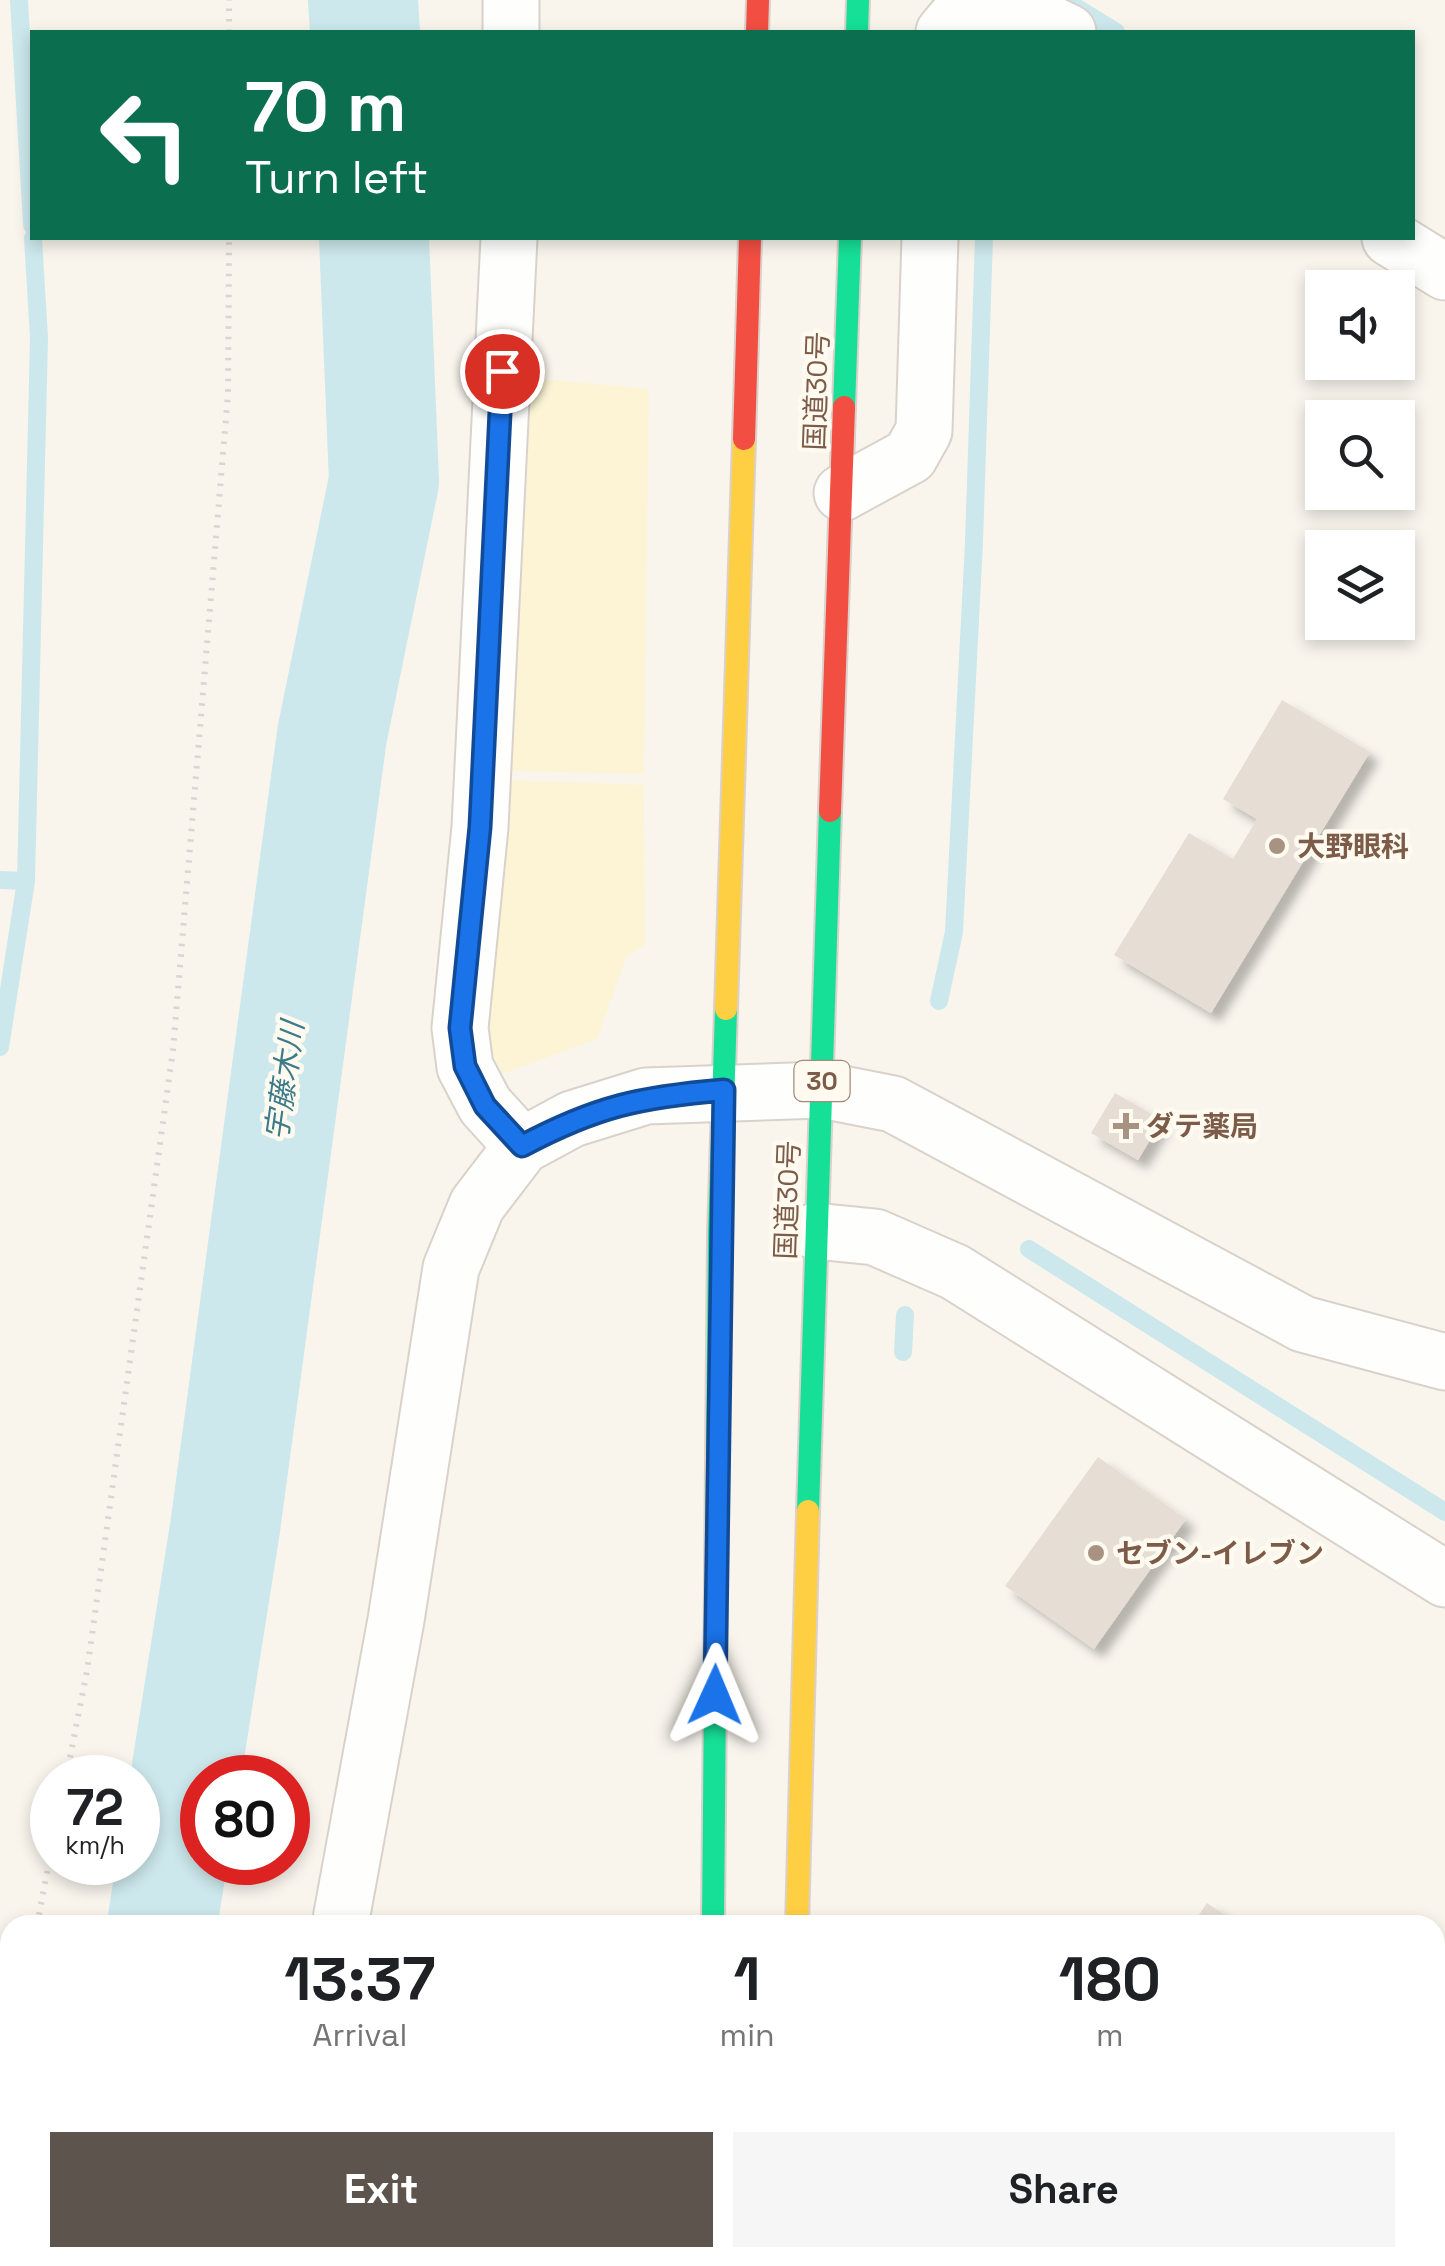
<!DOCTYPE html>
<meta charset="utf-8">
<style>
body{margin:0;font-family:"Space Grotesk","Noto Sans JP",sans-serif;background:#f6f6f6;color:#202124;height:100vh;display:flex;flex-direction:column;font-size:38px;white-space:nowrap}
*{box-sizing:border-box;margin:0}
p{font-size:32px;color:#757577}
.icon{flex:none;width:55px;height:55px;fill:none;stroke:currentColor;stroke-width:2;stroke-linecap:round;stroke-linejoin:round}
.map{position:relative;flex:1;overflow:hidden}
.side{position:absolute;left:0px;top:1915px;width:1445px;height:352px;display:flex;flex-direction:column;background:#fff;border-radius:30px 30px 0 0;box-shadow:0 5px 15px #0003}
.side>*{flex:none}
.guide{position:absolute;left:30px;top:30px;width:1385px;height:210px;border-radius:0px;box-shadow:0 5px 15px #0003;background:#0b6e4f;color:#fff;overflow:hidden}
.tools{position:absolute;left:1305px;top:270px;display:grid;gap:20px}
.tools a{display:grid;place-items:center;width:110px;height:110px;border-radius:0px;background:#fff;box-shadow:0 5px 15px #0003;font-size:50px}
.speed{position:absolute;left:30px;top:1755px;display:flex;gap:20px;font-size:50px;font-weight:700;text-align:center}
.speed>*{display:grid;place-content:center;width:130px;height:130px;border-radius:50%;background:#fff;box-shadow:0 5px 15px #0003;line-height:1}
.speed small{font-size:25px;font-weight:400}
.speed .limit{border:15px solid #d22;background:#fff;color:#111}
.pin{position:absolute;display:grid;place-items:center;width:85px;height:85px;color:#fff;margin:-42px;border:5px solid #fff;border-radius:50%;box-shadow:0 2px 10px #0007}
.me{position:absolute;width:110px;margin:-55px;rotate:1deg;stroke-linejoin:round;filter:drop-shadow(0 0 8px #0008)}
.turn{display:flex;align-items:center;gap:35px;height:210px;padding:0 50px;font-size:45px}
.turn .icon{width:130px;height:130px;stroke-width:2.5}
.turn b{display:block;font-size:70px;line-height:85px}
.eta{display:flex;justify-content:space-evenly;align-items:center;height:170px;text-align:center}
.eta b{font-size:60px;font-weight:700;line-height:70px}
.primary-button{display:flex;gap:20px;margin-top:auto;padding:20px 50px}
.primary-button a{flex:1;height:115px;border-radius:0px;background:#5d544e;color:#fff;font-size:40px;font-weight:700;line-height:115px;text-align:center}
.primary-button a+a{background:#f6f6f6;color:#202124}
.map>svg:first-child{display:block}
.sand{fill:#fcf4d5}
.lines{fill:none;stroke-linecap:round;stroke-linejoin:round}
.stream{stroke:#cce8ec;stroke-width:18}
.river{stroke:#cce8ec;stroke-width:110}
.building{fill:#e6ddd4;filter:url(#shadow)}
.street-casing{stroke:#d9d2cb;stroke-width:59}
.fast-casing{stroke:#dbd1ca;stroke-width:26}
.slow-casing{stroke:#dbd1ca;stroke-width:26}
.jam-casing{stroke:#dbd1ca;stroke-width:26}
.path{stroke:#dcd4ce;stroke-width:6;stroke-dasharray:2.5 8;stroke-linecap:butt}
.street{stroke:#fefefc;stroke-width:55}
.fast{stroke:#16e098;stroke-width:22}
.slow{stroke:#ffcf43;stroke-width:22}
.jam{stroke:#f24e42;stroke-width:22}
.route-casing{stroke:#114b97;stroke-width:25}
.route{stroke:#1a73e8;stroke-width:18}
.poi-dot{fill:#a89282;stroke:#fffaf0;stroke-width:4}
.labels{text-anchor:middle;stroke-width:9;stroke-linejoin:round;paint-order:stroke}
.shield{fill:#fffaf0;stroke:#a38b7a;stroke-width:2.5}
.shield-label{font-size:25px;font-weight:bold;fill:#7c5c48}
.street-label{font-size:28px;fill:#7c5c48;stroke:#fffaf0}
.poi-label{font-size:28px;font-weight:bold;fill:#7c5c48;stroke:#fffaf0;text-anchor:start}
.water-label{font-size:30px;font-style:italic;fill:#3c7b8a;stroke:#fffaf0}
</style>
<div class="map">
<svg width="1445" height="2266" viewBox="0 0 1445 2266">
<defs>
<filter id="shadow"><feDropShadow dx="9" dy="9" stdDeviation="5" flood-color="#0004"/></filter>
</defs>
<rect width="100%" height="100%" fill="#f9f5ed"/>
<!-- sand -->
<path class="sand" d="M532,378L649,389L644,774L512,771Z
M508,780L644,785L645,945L627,956L597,1039L502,1074L480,1024Z"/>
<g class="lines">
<!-- stream -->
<path class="stream" d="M19,0L32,225
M1074,6L1116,32
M0,880L26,881
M939,1001L954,932L974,542L984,238
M0,1047L26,881L39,338L33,238
M1029,1249L1445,1512
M903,1352L905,1315
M907,2266V2258"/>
<!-- river -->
<path class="river" d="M363,0L365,32
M162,1925L225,1528L332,735L384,481L374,238
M91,2266L93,2258"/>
</g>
<!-- building -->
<path class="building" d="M1282,700L1370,752L1211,1013L1114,955L1189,833L1233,859L1257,819L1223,799Z
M1115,1093L1162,1120L1138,1160L1091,1133Z
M1098,1457L1186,1519L1094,1649L1005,1586Z
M1207,1903L1240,1925H1192Z
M1116,2258H1163L1158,2266H1114Z"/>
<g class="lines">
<defs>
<path id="street" d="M511,0V32
M1024,11L1068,32
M944,32L961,12L1006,7L1024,11L1026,0
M509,238L480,827L460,1028L465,1067L485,1105L522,1146
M1390,238L1445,272
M842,493L910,456L924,431L930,238
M815,1231L875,1237L955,1272L1445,1579
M340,1925L396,1620L451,1268L477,1205L522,1146L572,1119L646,1096L822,1090L893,1104L1303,1324L1445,1362
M297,2266L298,2258"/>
<path id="fast" d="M857,32L858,0
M844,407L850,238
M808,1511L830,811
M713,1925L719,1234L726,1009
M711,2258V2266
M789,2258V2266"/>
<path id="slow" d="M726,1009L744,439
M797,1925L808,1511"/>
<path id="jam" d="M757,32L758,0
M744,439L750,238
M830,811L844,407"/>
</defs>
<!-- street casing -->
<use href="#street" class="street-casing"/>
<!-- fast casing -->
<use href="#fast" class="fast-casing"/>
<!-- slow casing -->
<use href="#slow" class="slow-casing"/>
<!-- jam casing -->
<use href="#jam" class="jam-casing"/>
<!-- path -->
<path class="path" d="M229,32V0
M66,1778L87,1671L173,1050L228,394L229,238
M37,1925L52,1847
M0,2085L10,2044"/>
<!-- street -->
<use href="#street" class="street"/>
<!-- fast -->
<use href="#fast" class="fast"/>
<!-- slow -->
<use href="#slow" class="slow"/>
<!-- jam -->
<use href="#jam" class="jam"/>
</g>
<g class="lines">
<defs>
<path id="route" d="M502,371L480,827L460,1028L465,1066L485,1106L522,1146C597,1106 641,1097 724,1090L715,1695"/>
</defs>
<!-- route casing -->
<use href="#route" class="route-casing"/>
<!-- route -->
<use href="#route" class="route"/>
</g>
<!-- markers -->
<g class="poi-dot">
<circle cx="1277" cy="846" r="10"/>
<path d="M1121 1111h10v10h10v10h-10v10h-10v-10h-10v-10h10z"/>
<circle cx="1096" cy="1553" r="10"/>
</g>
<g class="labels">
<!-- shield labels -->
<rect class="shield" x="794.5" y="1061" width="55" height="40" rx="8"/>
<g class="shield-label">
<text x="822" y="1090">30</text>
</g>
<!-- street labels -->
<g class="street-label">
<text transform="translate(816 391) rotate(-88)" y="10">国道30号</text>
<text transform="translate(787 1200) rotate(-88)" y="10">国道30号</text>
</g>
<!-- poi labels -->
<g class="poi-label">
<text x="1297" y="856">大野眼科</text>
<text x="1146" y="1136">ダテ薬局</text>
<text x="1116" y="1563">セブン-イレブン</text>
</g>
<!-- water labels -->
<g class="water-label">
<text transform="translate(285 1081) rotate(-82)" y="10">宇藤木川</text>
</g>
</g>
</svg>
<div class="tools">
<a><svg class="icon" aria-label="sound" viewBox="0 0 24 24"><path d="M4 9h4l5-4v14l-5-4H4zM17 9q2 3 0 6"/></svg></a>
<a><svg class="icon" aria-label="search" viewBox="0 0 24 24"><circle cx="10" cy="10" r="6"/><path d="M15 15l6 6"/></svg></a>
<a><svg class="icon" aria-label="layers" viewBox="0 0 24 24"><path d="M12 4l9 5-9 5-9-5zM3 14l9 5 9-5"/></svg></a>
</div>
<div class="speed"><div>72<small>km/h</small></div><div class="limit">80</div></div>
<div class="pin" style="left:502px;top:371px;background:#d93025"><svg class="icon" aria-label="arrive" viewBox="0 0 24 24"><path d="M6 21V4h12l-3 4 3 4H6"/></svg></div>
<svg class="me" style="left:715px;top:1695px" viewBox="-20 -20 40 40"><path d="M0-17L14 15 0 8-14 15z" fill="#1a73e8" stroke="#fff" stroke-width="4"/></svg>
<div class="guide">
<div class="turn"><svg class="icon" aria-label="left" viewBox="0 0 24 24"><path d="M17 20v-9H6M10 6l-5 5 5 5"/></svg><div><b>70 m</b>Turn left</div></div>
</div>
<section class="side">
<div class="eta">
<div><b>13:37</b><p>Arrival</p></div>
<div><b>1</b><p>min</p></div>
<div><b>180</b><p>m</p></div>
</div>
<div class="primary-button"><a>Exit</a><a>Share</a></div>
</section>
</div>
